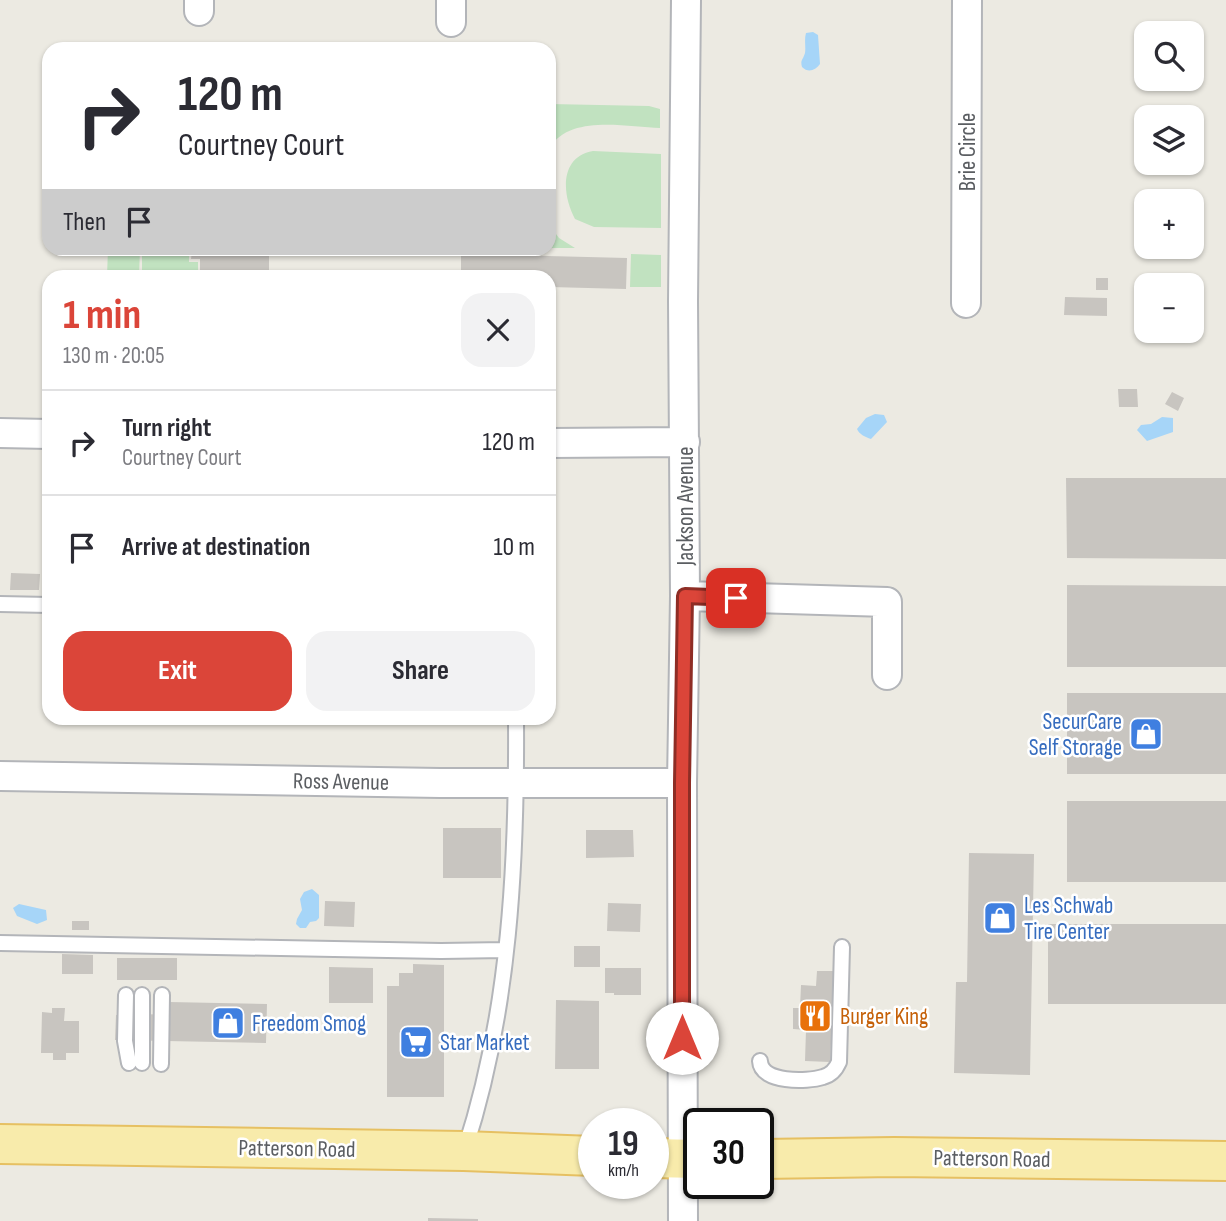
<!DOCTYPE html>
<meta charset="utf-8">
<style>
body{margin:0;font-family:"Sofia Sans Condensed",sans-serif;background:#f2f2f3;color:#2b2b33;height:100vh;display:flex;flex-direction:column;font-size:26px;white-space:nowrap}
*{box-sizing:border-box;margin:0}
p{font-size:23px;color:#7c7c81}
.icon{flex:none;width:38px;height:38px;fill:none;stroke:currentColor;stroke-width:2;stroke-linecap:round;stroke-linejoin:round}
.map{position:relative;flex:1;overflow:hidden}
.details{position:absolute;left:42px;top:270px;width:514px;height:455px;display:flex;flex-direction:column;background:#fff;border-radius:21px;box-shadow:0 2px 5px #0004}
.details>*{flex:none}
.hud{position:absolute;left:42px;top:42px;width:514px;height:214px;border-radius:21px;box-shadow:0 2px 5px #0004;background:#fff;color:#2b2b33;overflow:hidden}
.fabs{position:absolute;left:1134px;top:21px;display:grid;gap:14px}
.fabs a{display:grid;place-items:center;width:70px;height:70px;border-radius:14px;background:#fff;box-shadow:0 2px 5px #0004;font-size:35px}
.speed{position:absolute;left:578px;top:1108px;display:flex;gap:14px;font-size:35px;font-weight:700;text-align:center}
.speed>*{display:grid;place-content:center;width:91px;height:91px;border-radius:50%;background:#fff;box-shadow:0 2px 5px #0004;line-height:1}
.speed small{font-size:18px;font-weight:400}
.speed .limit{border:4px solid #111;border-radius:10px;background:#fff;color:#111}
.pin{position:absolute;display:grid;place-items:center;width:60px;height:60px;color:#fff;margin:-30px;border-radius:14px;box-shadow:0 4px 10px #0006}
.me{position:absolute;width:77px;margin:-38px;rotate:0deg;stroke-linejoin:round;filter:drop-shadow(0 0 5px #0008)}
.turn{display:flex;align-items:center;gap:24px;height:147px;padding:0 21px;font-size:32px}
.turn .icon{width:91px;height:91px;stroke-width:2.5}
.turn b{display:block;font-size:49px;line-height:60px}
.then{display:flex;align-items:center;height:66px;padding:0 21px;background:#0003;gap:14px;font-size:26px}
.round{display:grid;place-items:center;flex:none;width:74px;height:74px;border-radius:21px;background:#f2f2f3}
.overview{display:flex;align-items:center;justify-content:space-between;height:119px;padding:0 21px}
h1{font-size:42px;font-weight:700;line-height:52px;color:#db4539}
.primary-button{display:flex;gap:14px;margin-top:auto;padding:14px 21px}
.primary-button a{flex:1;height:80px;border-radius:21px;background:#db4539;color:#fff;font-size:28px;font-weight:700;line-height:80px;text-align:center}
.primary-button a+a{background:#f2f2f3;color:#2b2b33}
ul{padding:0;list-style:none}
li{display:flex;align-items:center;gap:21px;height:105px;padding:0 21px;border-top:2px solid #e1e1e2}
li div{flex:1}
li b{display:block;font-size:26px}
li em{font-style:normal}
.map>svg:first-child{display:block}
.green{fill:#c1e2c0}
.water{fill:#a6d5f8}
.building{fill:#c8c5c0}
.lines{fill:none;stroke-linecap:round;stroke-linejoin:round}
.service-casing{stroke:#b3b5b9;stroke-width:18}
.minor-casing{stroke:#b3b5b9;stroke-width:32}
.primary-casing{stroke:#e6c062;stroke-width:42}
.service{stroke:#fff;stroke-width:14}
.minor{stroke:#fff;stroke-width:28}
.primary{stroke:#f8ebab;stroke-width:38}
.route-casing{stroke:#8e2d25;stroke-width:18}
.route{stroke:#db4539;stroke-width:12}
.labels{text-anchor:middle;stroke-width:5;stroke-linejoin:round;paint-order:stroke}
.street-label{font-size:23px;fill:#5b5e62;stroke:#fff}
.shop-label{font-size:23px;fill:#366cbe;stroke:#fff;text-anchor:start}
.food-label{font-size:23px;fill:#c56008;stroke:#fff;text-anchor:start}
</style>
<div class="map">
<svg width="1226" height="1221" viewBox="0 0 1226 1221">
<rect width="100%" height="100%" fill="#eceae2"/>
<!-- green -->
<path class="green" d="M550,104L649,106L660,109V128C627,127 569,114 550,148Z
M593,151L661,154V228L594,227L575,219C562,195 559,157 593,151Z
M550,226L559,238L575,248H550Z
M108,249H140L139,276H107Z
M142,249H199L189,250V262H198V276H142Z
M631,254L661,255V287H630Z"/>
<!-- water -->
<path class="water" d="M813,32L818,35L820,64C815,71 808,73 802,67C800,60 803,60 805,53C806,47 804,40 806,33Z
M875,414L884,415L887,422L871,439C865,437 859,434 857,429L866,418Z
M1162,417L1173,418V432L1147,441L1137,430L1141,425L1151,424Z
M312,889L319,895V918L316,921L310,922L306,928H300L296,924L297,919L302,910L300,899L304,892Z
M19,904L46,910L47,920L37,924L17,916L13,908Z"/>
<!-- building -->
<path class="building" d="M201,248H269V276H200V259H191L192,251L201,252Z
M461,248H504V255L627,258L626,289L550,287V276H461Z
M1096,278H1108V290H1096Z
M1065,297L1107,298V316L1064,315Z
M1118,389H1137L1138,407H1119Z
M1172,392L1184,398L1178,411L1165,404Z
M1066,478H1226V559L1067,558Z
M11,573L40,574L39,590H10Z
M1067,585L1226,586V667H1067Z
M1067,693H1226V774H1067Z
M1067,801H1226V882H1067Z
M443,828H501V878H443Z
M586,830H633L634,857L586,858Z
M969,853L1034,854L1030,1075L954,1073L956,982H967Z
M325,901L355,902L354,927L324,926Z
M608,903L641,904L640,932L607,931Z
M72,921H89V930H72Z
M1048,924H1226V1004H1048Z
M574,946H600V967H574Z
M62,954L93,955V974H62Z
M117,958H177V980H117Z
M413,964L444,965V1097H387V986H399V973H413Z
M329,967L373,968V1003H329Z
M605,968H641V995H614V993H605Z
M817,971H836L834,1044L831,1043L830,1062L805,1061L806,1030L793,1029V1008H800L801,985L816,986Z
M556,1000L599,1001V1069H555Z
M169,1002L267,1004L266,1043L115,1040L116,1015L169,1014Z
M52,1008H65L64,1021H79V1053H66V1060H53V1053H41L42,1012L52,1013Z
M428,1218L478,1219V1221H428Z"/>
<g class="lines">
<defs>
<path id="service" d="M0,604L49,605
M0,943L441,951L505,950
M126,995L125,1041L129,1063
M142,995V1063
M760,1061C761,1083 807,1082 823,1077C831,1075 836,1069 839,1062L842,947
M161,1064L162,995
M465,1149C510,1011 517,861 516,718"/>
<path id="minor" d="M199,0V11
M451,22V0
M966,303L967,0
M0,433L49,434
M550,443L685,442
M685,596L887,602V675
M0,776L440,783H682
M683,1221L682,783L685,596L683,301L686,0"/>
<path id="primary" d="M0,1144L464,1151L593,1156
M653,1158L698,1159
M758,1159L894,1157L1226,1161"/>
</defs>
<!-- service casing -->
<use href="#service" class="service-casing"/>
<!-- minor casing -->
<use href="#minor" class="minor-casing"/>
<!-- primary casing -->
<use href="#primary" class="primary-casing"/>
<!-- service -->
<use href="#service" class="service"/>
<!-- minor -->
<use href="#minor" class="minor"/>
<!-- primary -->
<use href="#primary" class="primary"/>
</g>
<g class="lines">
<defs>
<path id="route" d="M682,1038V783L685,596L736,598"/>
</defs>
<!-- route casing -->
<use href="#route" class="route-casing"/>
<!-- route -->
<use href="#route" class="route"/>
</g>
<!-- icons -->
<defs>
<symbol id="shop-square" viewBox="-11 -11 22 22"><rect x="-9" y="-9" width="18" height="18" rx="4" fill="#3f7fe0" stroke="#fff"/><path d="M-5-2.5h2.3a2.7 3.5 0 0 1 5.4 0H5L5.5 6h-11ZM-1.5-2.5h3a1.5 2.3 0 0 0-3 0Z" fill="#fff"/></symbol>
<symbol id="restaurant-square" viewBox="-11 -11 22 22"><rect x="-9" y="-9" width="18" height="18" rx="4" fill="#e8710a" stroke="#fff"/><path d="M-5-6h1v4h1v-4h1v4h1v-4h1v5L-1.5 .5V6h-2V.5L-5-1ZM5-6V6H3V1.5H1.5Q1.5-4 5-6Z" fill="#fff"/></symbol>
<symbol id="supermarket-square" viewBox="-11 -11 22 22"><rect x="-9" y="-9" width="18" height="18" rx="4" fill="#3f7fe0" stroke="#fff"/><path d="M-6-5.5h2.5l.6 2H6L4.5 2H-2.5L-4.4-4H-6ZM-1.5 3.2a1.3 1.3 0 1 0 .1 0ZM3 3.2a1.3 1.3 0 1 0 .1 0Z" fill="#fff"/></symbol>
</defs>
<g fill-rule="evenodd">
<use href="#shop-square" x="1127" y="715" width="38" height="38"/>
<use href="#shop-square" x="981" y="899" width="38" height="38"/>
<use href="#restaurant-square" x="796" y="997" width="38" height="38"/>
<use href="#shop-square" x="209" y="1004" width="38" height="38"/>
<use href="#supermarket-square" x="397" y="1023" width="38" height="38"/>
</g>
<g class="labels">
<!-- street labels -->
<g class="street-label">
<text transform="translate(967 152) rotate(-90)" y="8">Brie Circle</text>
<text transform="translate(685 506) rotate(-90)" y="8">Jackson Avenue</text>
<text transform="translate(341 781) rotate(1)" y="8">Ross Avenue</text>
<text transform="translate(297 1148) rotate(1)" y="8">Patterson Road</text>
<text transform="translate(992 1158) rotate(1)" y="8">Patterson Road</text>
</g>
<!-- shop labels -->
<g class="shop-label">
<text x="1122" y="729" text-anchor="end">SecurCare<tspan x="1122" dy="26">Self Storage</tspan></text>
<text x="1024" y="913">Les Schwab<tspan x="1024" dy="26">Tire Center</tspan></text>
<text x="252" y="1031">Freedom Smog</text>
<text x="440" y="1050">Star Market</text>
</g>
<!-- food labels -->
<g class="food-label">
<text x="840" y="1024">Burger King</text>
</g>
</g>
</svg>
<div class="fabs">
<a><svg class="icon" aria-label="search" viewBox="0 0 24 24"><circle cx="10" cy="10" r="6"/><path d="M15 15l6 6"/></svg></a>
<a><svg class="icon" aria-label="layers" viewBox="0 0 24 24"><path d="M12 4l9 5-9 5-9-5zM3 14l9 5 9-5"/></svg></a>
<a>+</a>
<a>−</a>
</div>
<div class="speed"><div>19<small>km/h</small></div><div class="limit">30</div></div>
<div class="pin" style="left:736px;top:598px;background:#d93025"><svg class="icon" aria-label="arrive" viewBox="0 0 24 24"><path d="M6 21V4h12l-3 4 3 4H6"/></svg></div>
<svg class="me" style="left:682px;top:1038px" viewBox="-20 -20 40 40"><circle r="19" fill="#fff"/><path d="M0-13L10 11 0 6-10 11z" fill="#db4539"/></svg>
<div class="hud">
<div class="turn"><svg class="icon" aria-label="right" viewBox="0 0 24 24"><path d="M7 20v-9h11M14 6l5 5-5 5"/></svg><div><b>120 m</b>Courtney Court</div></div>
<div class="then">Then<svg class="icon" aria-label="arrive" viewBox="0 0 24 24"><path d="M6 21V4h12l-3 4 3 4H6"/></svg></div>
</div>
<section class="details">
<div class="overview"><div><h1>1 min</h1><p>130 m · 20:05</p></div><a class="round"><svg class="icon" aria-label="close" viewBox="0 0 24 24"><path d="M6 6l12 12M18 6L6 18"/></svg></a></div>
<ul>
<li><svg class="icon" aria-label="right" viewBox="0 0 24 24"><path d="M7 20v-9h11M14 6l5 5-5 5"/></svg><div><b>Turn right</b><p>Courtney Court</p></div><em>120 m</em></li>
<li><svg class="icon" aria-label="arrive" viewBox="0 0 24 24"><path d="M6 21V4h12l-3 4 3 4H6"/></svg><div><b>Arrive at destination</b></div><em>10 m</em></li>
</ul>
<div class="primary-button"><a>Exit</a><a>Share</a></div>
</section>
</div>
